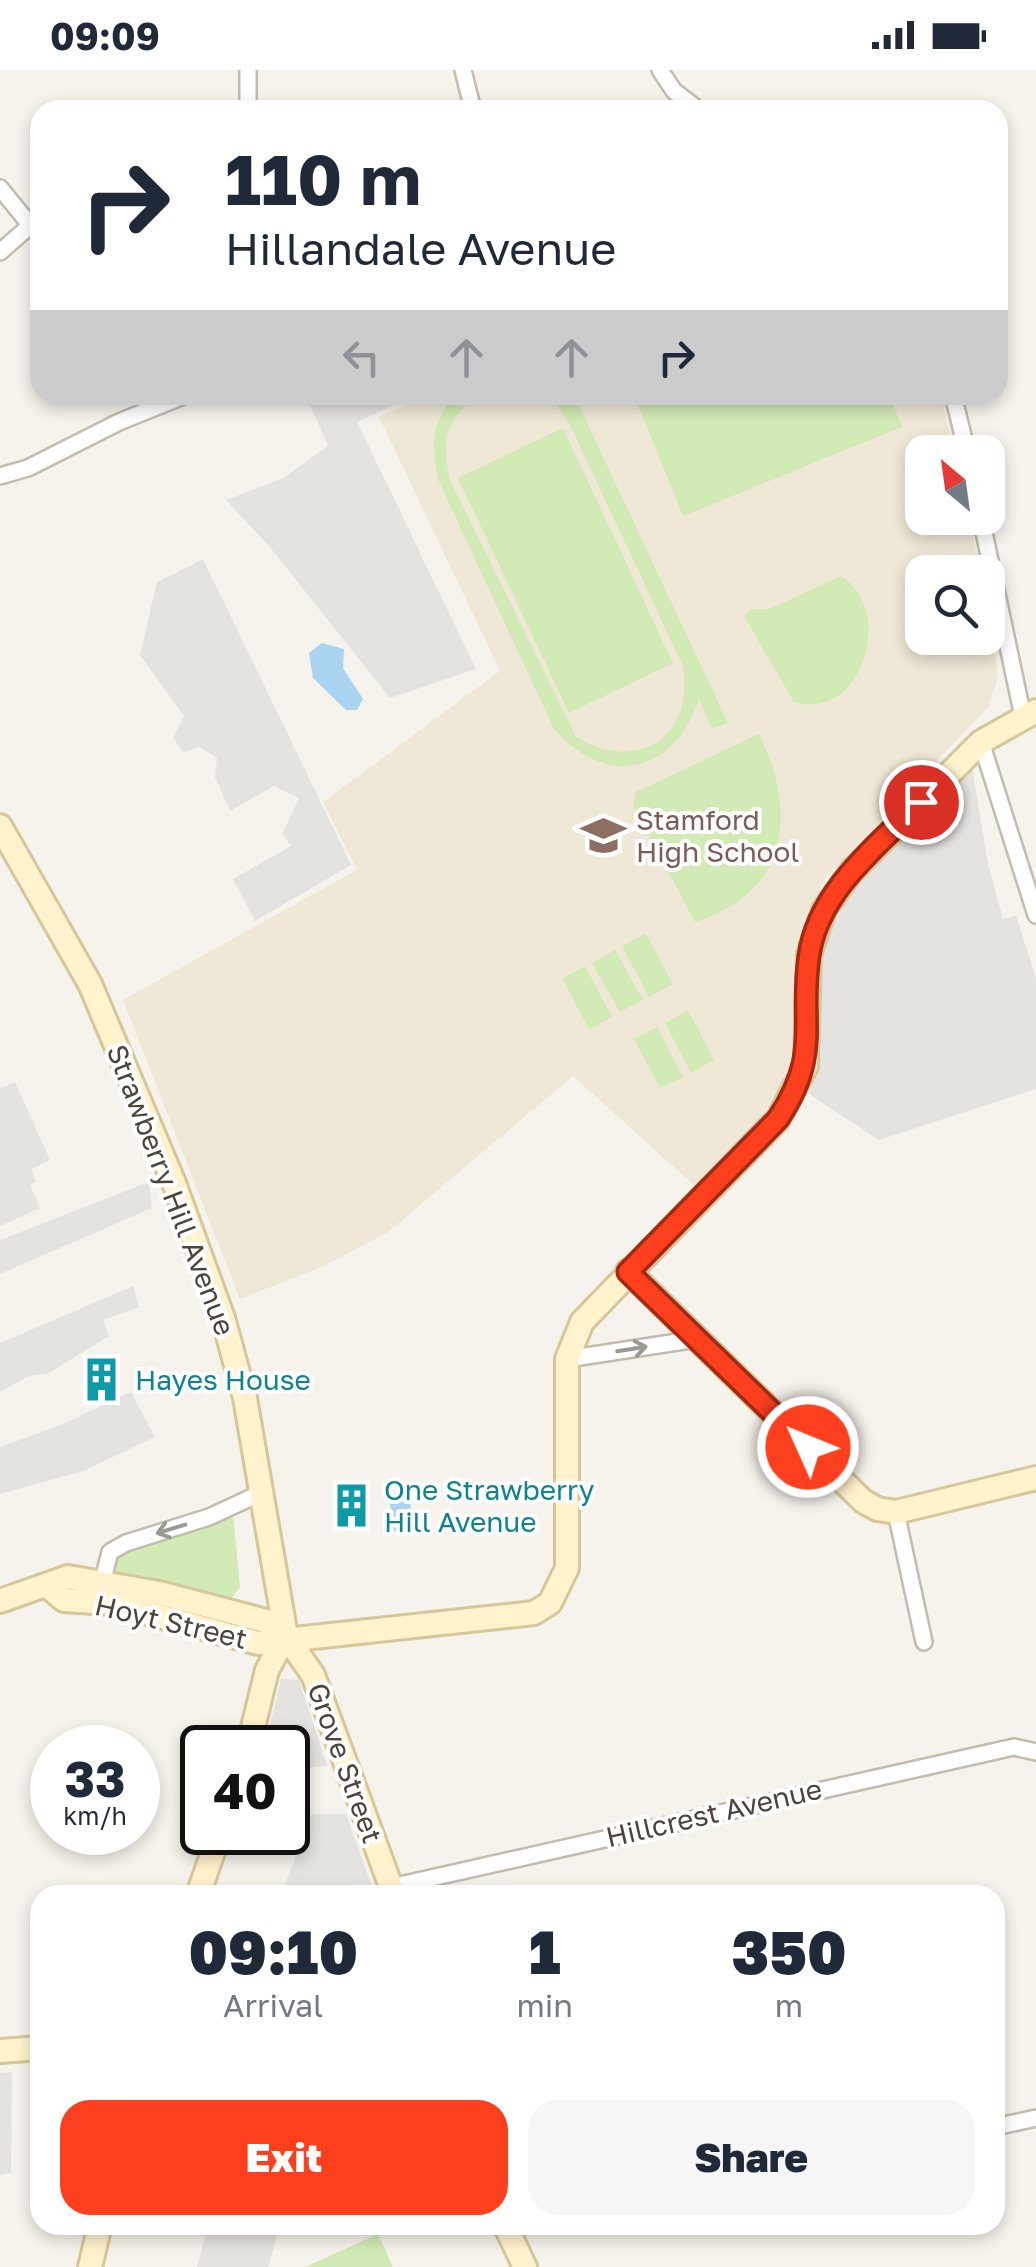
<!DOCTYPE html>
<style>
body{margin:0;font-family:"Golos Text",sans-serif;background:#f6f6f7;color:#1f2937;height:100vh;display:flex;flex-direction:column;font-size:38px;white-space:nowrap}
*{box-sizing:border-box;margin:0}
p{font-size:32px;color:#747a83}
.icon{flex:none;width:55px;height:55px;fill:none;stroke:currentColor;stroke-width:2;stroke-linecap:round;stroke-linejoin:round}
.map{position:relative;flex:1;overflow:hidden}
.details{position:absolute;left:30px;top:1815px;width:975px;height:350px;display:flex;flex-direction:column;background:#fff;border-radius:30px;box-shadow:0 5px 15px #0003}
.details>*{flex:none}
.top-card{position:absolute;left:30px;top:30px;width:978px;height:305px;border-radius:30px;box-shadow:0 5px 15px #0003;background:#fff;color:#1f2937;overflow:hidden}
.needle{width:65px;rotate:331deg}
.fabs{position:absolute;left:905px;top:365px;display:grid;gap:20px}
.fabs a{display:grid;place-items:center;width:100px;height:100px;border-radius:20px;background:#fff;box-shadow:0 5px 15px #0003;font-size:50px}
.speed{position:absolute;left:30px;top:1655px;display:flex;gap:20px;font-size:50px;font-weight:700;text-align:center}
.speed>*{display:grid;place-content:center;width:130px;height:130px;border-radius:50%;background:#fff;box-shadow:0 5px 15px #0003;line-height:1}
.speed small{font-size:25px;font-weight:400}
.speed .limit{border:5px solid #111;border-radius:15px;background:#fff;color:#111}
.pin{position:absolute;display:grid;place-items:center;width:85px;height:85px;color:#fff;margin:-42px;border:5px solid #fff;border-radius:50%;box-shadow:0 2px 10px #0007}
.me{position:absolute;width:110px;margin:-55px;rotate:314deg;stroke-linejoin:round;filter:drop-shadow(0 0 8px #0008)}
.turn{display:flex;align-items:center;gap:35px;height:210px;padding:0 30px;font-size:45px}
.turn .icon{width:130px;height:130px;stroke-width:2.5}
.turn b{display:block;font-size:70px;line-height:85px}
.lanes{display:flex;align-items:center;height:95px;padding:0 30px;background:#0003;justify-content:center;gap:50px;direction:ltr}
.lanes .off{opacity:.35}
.eta{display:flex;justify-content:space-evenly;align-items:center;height:170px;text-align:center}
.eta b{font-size:60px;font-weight:800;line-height:70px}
.cta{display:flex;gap:20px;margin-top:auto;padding:20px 30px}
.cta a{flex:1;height:115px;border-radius:30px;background:#fc3f1d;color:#fff;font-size:40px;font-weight:800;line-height:115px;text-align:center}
.cta a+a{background:#f6f6f7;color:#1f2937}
.status{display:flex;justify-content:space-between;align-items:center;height:70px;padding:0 50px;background:#fff;direction:ltr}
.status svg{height:28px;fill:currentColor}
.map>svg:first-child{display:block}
.education{fill:#efe8d6}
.green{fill:#d2eab5}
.parking{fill:#e5e3e0}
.water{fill:#a9d4f2}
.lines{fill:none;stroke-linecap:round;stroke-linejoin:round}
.street-casing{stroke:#c2bbae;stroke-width:20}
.secondary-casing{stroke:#d6c79b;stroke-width:28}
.street{stroke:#fff;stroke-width:15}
.secondary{stroke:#fff3cd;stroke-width:22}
.oneway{stroke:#9c9892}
.route-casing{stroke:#a42913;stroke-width:25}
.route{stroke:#fc3f1d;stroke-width:18}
.labels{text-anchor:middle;stroke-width:8;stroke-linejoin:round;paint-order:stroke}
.education-label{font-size:28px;fill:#785e54;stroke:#fff;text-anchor:start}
.street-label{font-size:28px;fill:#4b4439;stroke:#fff}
.culture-label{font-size:28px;fill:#0d838f;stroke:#fff;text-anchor:start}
</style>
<div class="status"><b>09:09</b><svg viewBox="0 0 49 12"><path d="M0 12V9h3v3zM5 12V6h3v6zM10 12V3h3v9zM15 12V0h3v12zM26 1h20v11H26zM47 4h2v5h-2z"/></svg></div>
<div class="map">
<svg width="1036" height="2197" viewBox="0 0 1036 2197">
<rect width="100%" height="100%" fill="#f6f3ec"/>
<!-- education -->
<path class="education" d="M433,325H940L955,382H922V448H969L981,502H922V568H988V532L998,608L988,637L826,808L803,856L794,902L797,955L788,1003L755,1057L697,1118L573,1006L388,1162L324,1196L240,1229L123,930L357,800L323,732L500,601L379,347Z"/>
<!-- green -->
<path class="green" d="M457,325H477C446,348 441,374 450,410L576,667C637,704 695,668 683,596L569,353L554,332L541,325H574L728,653L712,659L699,630C673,705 606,718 554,659L439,412C431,380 430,348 457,325Z
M634,325H889L902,357L683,446Z
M563,358L673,593L569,643L458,408Z
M841,506C897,541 861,653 794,632L744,546L750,539H769Z
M759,664C798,742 789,823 695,852L633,736L636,722Z
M646,864L673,914L649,927L622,876Z
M615,880L643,930L620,942L592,893Z
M585,896L612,947L589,959L562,909Z
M688,940L714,990L691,1003L665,953Z
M657,957L683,1007L660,1018L634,969Z
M233,1444L240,1517L232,1528L218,1530L113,1504L119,1485Z
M378,2164L393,2197H305Z"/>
<!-- parking -->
<path class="parking" d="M306,325H415L357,352L476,599L390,628L269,476L226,430L283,408L328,376Z
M203,489L351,795L255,851L233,809L291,776L282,764L299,728L274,716L230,741L215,707L217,688L199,677L183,683L173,667L184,646L140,585L157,512Z
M972,697L988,794L1003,849L1016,846L1036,908V1019L879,1070L809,1024L821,986V898L826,866L860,809Z
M15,1012L50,1090L31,1099L36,1112L30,1115L40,1138L0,1156V1019Z
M149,1112L152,1138L0,1204V1170Z
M133,1216L139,1237L103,1250L109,1266L49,1303L29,1306L0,1322V1273Z
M131,1322L155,1367L83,1401L0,1424V1377L61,1355Z
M281,1609L299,1610L327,1696L288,1700V1678L265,1677Z
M312,1744H346L375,1825H281Z
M12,2002L11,2103L0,2105V2003Z
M208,2155H280L268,2197H197Z"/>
<!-- water -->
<path class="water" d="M322,573L344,579L343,598L363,629L357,640H346L313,608L309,583Z
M409,1421L413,1459L393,1461L389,1424Z"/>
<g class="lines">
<defs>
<path id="street" d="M248,0V40
M463,0L473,40
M660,0L674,21L699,40
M0,118L40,167
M0,182L31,155
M953,325L967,382
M0,406L28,398L119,352L186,325
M981,448L1023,647
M981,672L1036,845
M567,1289L697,1269
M896,1442L924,1572
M102,1513L110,1482L126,1473L209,1447L261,1423
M391,1817L1014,1677L1036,1682
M995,2057L1036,2048"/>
<path id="secondary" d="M0,756L90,914L174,1113L223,1248L245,1328L286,1566
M628,1201L863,1431L877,1439L896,1442L1036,1408
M46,1515L64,1530L111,1533L258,1573L534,1543L550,1533L567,1498V1289L582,1252L778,1049L806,996L809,885L824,840L851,802L981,672L1036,641
M0,1531L68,1507L159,1523L270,1552L286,1566L313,1605L394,1825
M248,1678L267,1600L286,1566
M198,1825L220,1762
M0,1981L40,1978
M505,2155L525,2197
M90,2197L100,2155"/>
</defs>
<!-- street casing -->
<use href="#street" class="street-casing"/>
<!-- secondary casing -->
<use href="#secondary" class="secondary-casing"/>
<!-- street -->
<use href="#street" class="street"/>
<!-- secondary -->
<use href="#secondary" class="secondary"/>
</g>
<!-- one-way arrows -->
<defs><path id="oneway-shaft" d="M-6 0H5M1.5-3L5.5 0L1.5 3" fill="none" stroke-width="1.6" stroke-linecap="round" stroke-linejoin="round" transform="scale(2.5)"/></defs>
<g class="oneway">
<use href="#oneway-shaft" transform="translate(632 1279) rotate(-9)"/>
<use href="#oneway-shaft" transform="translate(171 1459) rotate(163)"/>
</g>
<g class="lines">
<defs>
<path id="route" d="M808,1377L628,1202L778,1049C822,983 799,954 809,886C818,821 878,775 921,732"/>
</defs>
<!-- route casing -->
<use href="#route" class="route-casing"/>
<!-- route -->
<use href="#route" class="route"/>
</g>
<!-- icons -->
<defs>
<symbol id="school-bare" viewBox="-9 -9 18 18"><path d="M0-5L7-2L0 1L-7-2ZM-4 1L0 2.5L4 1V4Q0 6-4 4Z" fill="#8d6e63" stroke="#fff" stroke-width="2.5" paint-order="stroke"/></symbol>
<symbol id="building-bare" viewBox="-9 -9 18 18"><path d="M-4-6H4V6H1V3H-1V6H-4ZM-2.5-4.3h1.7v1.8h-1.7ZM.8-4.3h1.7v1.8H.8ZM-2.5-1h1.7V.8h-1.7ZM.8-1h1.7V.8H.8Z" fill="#0f9aa8" stroke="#fff" stroke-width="2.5" paint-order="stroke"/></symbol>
</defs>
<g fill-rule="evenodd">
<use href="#school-bare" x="572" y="734" width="63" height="63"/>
<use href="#building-bare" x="70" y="1278" width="63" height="63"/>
<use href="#building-bare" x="320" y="1404" width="63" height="63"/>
</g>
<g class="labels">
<!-- education labels -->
<g class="education-label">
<text x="636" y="760">Stamford<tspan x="636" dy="32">High School</tspan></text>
</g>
<!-- street labels -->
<g class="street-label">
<text transform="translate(171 1120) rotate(69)" y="10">Strawberry Hill Avenue</text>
<text transform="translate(171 1552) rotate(13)" y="10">Hoyt Street</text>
<text transform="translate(345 1693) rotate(70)" y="10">Grove Street</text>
<text transform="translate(714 1743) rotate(-13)" y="10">Hillcrest Avenue</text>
</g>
<!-- culture labels -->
<g class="culture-label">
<text x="135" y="1320">Hayes House</text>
<text x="384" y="1430">One Strawberry<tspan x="384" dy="32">Hill Avenue</tspan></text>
</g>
</g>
</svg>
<div class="fabs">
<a><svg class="needle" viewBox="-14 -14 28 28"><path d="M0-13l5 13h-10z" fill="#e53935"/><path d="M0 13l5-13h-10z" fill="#747a83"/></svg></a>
<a><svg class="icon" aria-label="search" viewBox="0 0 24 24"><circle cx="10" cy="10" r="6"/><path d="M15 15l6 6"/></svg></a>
</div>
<div class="speed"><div>33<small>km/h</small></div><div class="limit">40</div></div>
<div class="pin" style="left:921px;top:732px;background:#d93025"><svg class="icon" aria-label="arrive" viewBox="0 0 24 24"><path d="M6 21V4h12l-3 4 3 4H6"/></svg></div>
<svg class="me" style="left:808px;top:1377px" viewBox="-20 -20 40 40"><circle r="17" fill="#fc3f1d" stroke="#fff" stroke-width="3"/><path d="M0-11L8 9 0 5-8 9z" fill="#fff"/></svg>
<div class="top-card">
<div class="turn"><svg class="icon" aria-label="right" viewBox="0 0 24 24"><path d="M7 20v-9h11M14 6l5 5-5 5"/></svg><div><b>110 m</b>Hillandale Avenue</div></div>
<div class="lanes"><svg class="icon off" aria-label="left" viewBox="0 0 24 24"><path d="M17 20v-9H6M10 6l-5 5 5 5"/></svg><svg class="icon off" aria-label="ahead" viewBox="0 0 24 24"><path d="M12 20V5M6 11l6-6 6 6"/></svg><svg class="icon off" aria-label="ahead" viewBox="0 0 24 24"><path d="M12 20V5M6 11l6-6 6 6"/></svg><svg class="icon" aria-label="right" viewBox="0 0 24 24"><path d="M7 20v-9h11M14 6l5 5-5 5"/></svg></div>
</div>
<section class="details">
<div class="eta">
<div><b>09:10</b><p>Arrival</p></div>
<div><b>1</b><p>min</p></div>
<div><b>350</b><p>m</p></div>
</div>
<div class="cta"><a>Exit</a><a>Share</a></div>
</section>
</div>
